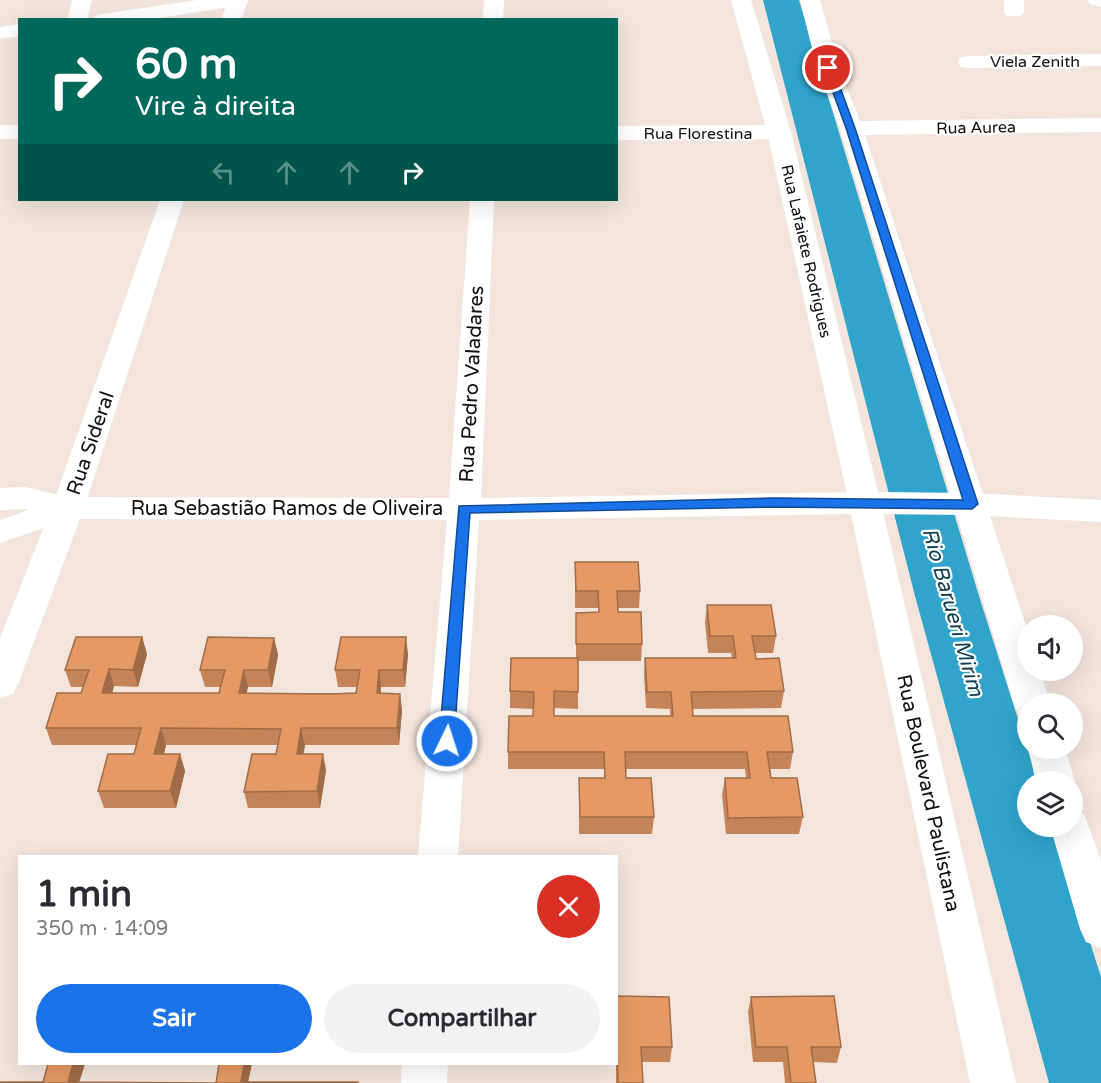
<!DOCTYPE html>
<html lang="pt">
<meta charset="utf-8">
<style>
body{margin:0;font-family:"Varela Round",sans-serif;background:#f2f2f3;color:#2b2b33;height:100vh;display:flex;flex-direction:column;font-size:22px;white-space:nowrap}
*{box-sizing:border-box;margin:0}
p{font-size:20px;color:#7c7c81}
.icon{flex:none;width:33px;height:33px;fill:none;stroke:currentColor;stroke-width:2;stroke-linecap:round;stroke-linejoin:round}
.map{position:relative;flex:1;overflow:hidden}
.side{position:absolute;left:18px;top:855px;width:600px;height:210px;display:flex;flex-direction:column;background:#fff;border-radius:0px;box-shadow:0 6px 24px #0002}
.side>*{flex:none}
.top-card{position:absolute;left:18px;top:18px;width:600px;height:183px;border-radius:0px;box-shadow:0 6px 24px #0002;background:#00695c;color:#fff;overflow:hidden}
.fabs{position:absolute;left:1017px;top:615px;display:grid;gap:12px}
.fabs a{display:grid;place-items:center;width:66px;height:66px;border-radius:50%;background:#fff;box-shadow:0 6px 24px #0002;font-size:30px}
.pin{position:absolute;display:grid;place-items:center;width:51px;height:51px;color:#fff;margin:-26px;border:3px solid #fff;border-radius:50%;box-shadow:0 2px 6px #0007}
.me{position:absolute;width:66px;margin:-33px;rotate:4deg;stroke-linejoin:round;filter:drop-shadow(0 0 4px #0008)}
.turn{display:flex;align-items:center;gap:21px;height:126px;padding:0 18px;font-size:27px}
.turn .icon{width:78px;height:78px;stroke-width:2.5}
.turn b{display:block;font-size:42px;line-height:51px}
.lanes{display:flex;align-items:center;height:57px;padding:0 18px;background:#0003;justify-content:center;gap:30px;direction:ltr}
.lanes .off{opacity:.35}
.round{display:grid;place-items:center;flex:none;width:63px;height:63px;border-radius:32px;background:#f2f2f3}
.head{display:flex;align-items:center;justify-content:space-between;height:102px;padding:0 18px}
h1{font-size:36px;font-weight:800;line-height:45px}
.button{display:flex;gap:12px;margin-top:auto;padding:12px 18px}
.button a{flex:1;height:69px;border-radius:36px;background:#1a73e8;color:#fff;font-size:24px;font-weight:800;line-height:69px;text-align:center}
.button a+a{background:#f2f2f3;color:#2b2b33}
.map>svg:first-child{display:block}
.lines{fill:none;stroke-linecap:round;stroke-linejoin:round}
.river{fill:#30a4ca;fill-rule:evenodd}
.minor{fill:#fff;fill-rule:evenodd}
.major{fill:#fff;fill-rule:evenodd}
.wall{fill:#c58457}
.shaded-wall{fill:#a06c47}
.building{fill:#e59a65;stroke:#a06c47;stroke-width:1.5}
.route{fill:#1a73e8;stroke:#114b97;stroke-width:1.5}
.labels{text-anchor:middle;stroke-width:4.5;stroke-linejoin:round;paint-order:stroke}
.far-street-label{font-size:16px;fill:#130f0c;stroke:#fff}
.street-label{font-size:20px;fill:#130f0c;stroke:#fff}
.water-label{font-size:21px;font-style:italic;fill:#104051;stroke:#fff}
</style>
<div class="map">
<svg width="1101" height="1083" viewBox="0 0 1101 1083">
<rect width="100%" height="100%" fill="#f3e5dc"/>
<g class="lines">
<!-- river -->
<path class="river" d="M763,0H799L979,596L1038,782H1028V826H1053L1101,977V1083H1049L915,596Z"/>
<!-- minor -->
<path class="minor" d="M72,0H92L87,20H67Z
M197,0H247L244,4L237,6L146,20H92L95,16L102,14Z
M484,0H504L503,20H483Z
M800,0H820L839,68L860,121L1101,118V132L865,135L1028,632V670H1040L1050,704H1028V717L1019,714L1014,704L840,128L817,68Z
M1004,0H1024V12L1021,16H1007L1004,12Z
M1087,0H1101V7L1090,4Z
M20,24V36L0,39V27Z
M1101,54V66L969,68L961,67L958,62L961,57L969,56Z
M0,125H20V139H0Z
M779,125L787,127L791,132L787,137L779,139L616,140V126Z
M470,200H494L481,498L865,492L876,495L881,503L1016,1083H970L851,514L479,520L458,856H418L447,520L80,519L18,684L13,694L0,698V638L49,514L25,509L0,510V488L25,487L68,497L449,498Z
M1028,747L1065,748L1075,782L1072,788V782H1036Z
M1072,810L1084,814L1101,861V948L1086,942L1080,929L1050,826H1072Z
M402,1064H448L447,1083H401Z"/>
<!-- major -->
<path class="major" d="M228,0H248L241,20H221Z
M731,0H751L791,132L878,492L971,493L1101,500V522L971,515L865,514L854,511L849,503L767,132Z
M160,200H184L84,508L79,516L0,543V520L54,501Z"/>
</g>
<!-- wall -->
<path class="wall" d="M575,562L640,591L639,608H618V612L642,644L641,661H578V709L554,708V716H670V709L646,708L644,675L645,658H732L731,653H708L705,622L707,605L776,636L773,653H755L756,659L784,691L781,708L693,709V716L793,752L790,769H770L771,778L803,817L799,834H726L722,795L725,778H746L745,769H626V778L654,817L652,834H579V778H604V769H508V752L533,716L534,709L510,708V691L576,658V613L598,612V608H575Z
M142,637L147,654L138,687L114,686L112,693H219L221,687H205L200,670L274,638L278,655L272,687H248L246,693H356L357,687H338L335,670L408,654L405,687H381V693L400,694L402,710L399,745H305L303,754L326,770L320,808H248L244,792L276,754L278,745H166L164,754H180L185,771L176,808H104L98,791L134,754L136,745H52L46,728L81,693L83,687H71L65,670Z
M616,996L672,1047L670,1062H642L643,1083H616Z
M751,997L841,1047L837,1063L813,1062L816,1083H785L783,1062H753L748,1012Z"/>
<!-- shaded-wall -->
<path class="shaded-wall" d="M142,637L147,654L138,687L133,670Z
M406,637L408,654L405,687L403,670Z
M274,638L278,655L272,687L268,670Z
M109,669L114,686L108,710L102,693Z
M244,670L248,687L243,710L239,693Z
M379,670L381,687L379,710L377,693Z
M400,694L402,710L399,745L397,728Z
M161,728L166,745L160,771L154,754Z
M301,728L305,745L301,771L297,754Z
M180,754L185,771L176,808L170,791Z
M323,754L326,770L320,808L317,791Z
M73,1064H85L79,1083L68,1082Z
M244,1064H252L248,1083L241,1082Z"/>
<!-- building -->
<path class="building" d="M575,562H638L640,591H617L618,612H641L642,644H576V613L599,612L598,591H576Z
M707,605H771L776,636H752L756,659L779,658L784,691L691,692L693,716H788L793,752H767L771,778H797L803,817L728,818L725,778H750L747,752H625L626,778H651L654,817H580L579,778H605L604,752H508L509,716H533L534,692L510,691L511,658H578V692L554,691V716H673L671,692H647L645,658H736L733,636H710Z
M76,637H142L133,670L109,669L102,693H219L225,670H200L208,637L274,638L268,670H244L239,693L331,694L356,693L360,670H335L341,637H406L403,670H379L377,693L400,694L397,728H301L297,754H323L317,791L244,792L252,754H276L281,729L161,728L154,754H180L170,791H98L108,754H134L141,728H46L57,693H81L89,670H65Z
M616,996L669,997L672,1047H641L643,1083H618Z
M834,996L841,1047H811L816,1083H791L787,1047H756L751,997Z
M48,1064H73L68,1082L216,1083L219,1064H244L241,1082H358V1083H0V1082H43Z"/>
<!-- route -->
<path class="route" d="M828,65L833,68L855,128L978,504L972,509L772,507L470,513L454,741L452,745L447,747L441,745L439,741L459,506L772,498L963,500L846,128L824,68Z"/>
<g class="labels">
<!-- far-street labels -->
<g class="far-street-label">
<text x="1035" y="67">Viela Zenith</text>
<text transform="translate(976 127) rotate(-1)" y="6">Rua Aurea</text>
<text x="698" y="139">Rua Florestina</text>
<text transform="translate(807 251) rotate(77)" y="6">Rua Lafaiete Rodrigues</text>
</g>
<!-- street labels -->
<g class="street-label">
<text transform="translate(471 384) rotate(-87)" y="7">Rua Pedro Valadares</text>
<text transform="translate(90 443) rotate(-71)" y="7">Rua Sideral</text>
<text x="287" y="515">Rua Sebastião Ramos de Oliveira</text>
<text transform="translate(929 793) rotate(78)" y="7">Rua Boulevard Paulistana</text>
</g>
<!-- water labels -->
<g class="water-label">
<text transform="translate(953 612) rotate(74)" y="7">Rio Barueri Mirim</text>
</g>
</g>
</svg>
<div class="fabs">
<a><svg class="icon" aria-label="sound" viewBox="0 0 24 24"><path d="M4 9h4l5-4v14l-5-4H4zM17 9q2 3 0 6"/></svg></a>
<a><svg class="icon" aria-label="search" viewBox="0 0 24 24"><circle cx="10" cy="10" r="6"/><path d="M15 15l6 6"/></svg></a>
<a><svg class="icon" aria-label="layers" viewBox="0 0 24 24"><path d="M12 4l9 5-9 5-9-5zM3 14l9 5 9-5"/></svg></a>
</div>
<div class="pin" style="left:828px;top:68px;background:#d93025"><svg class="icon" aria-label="arrive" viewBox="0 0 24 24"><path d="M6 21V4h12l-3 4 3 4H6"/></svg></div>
<svg class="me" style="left:447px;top:741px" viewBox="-20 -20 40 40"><circle r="17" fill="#1a73e8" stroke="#fff" stroke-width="3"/><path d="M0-11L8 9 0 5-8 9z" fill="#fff"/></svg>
<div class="top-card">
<div class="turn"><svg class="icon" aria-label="right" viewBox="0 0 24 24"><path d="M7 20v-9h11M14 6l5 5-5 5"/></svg><div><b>60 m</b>Vire à direita</div></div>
<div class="lanes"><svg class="icon off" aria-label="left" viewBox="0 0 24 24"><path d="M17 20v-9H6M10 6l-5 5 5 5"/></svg><svg class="icon off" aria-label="ahead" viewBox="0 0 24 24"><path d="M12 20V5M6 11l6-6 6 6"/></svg><svg class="icon off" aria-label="ahead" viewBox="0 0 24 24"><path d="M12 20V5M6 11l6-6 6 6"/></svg><svg class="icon" aria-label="right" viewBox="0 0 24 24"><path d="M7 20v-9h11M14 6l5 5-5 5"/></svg></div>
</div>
<section class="side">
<div class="head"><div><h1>1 min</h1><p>350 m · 14:09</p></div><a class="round" style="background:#d93025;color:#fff"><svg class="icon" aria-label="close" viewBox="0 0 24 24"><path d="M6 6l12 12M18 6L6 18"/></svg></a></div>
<div class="button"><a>Sair</a><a>Compartilhar</a></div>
</section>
</div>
